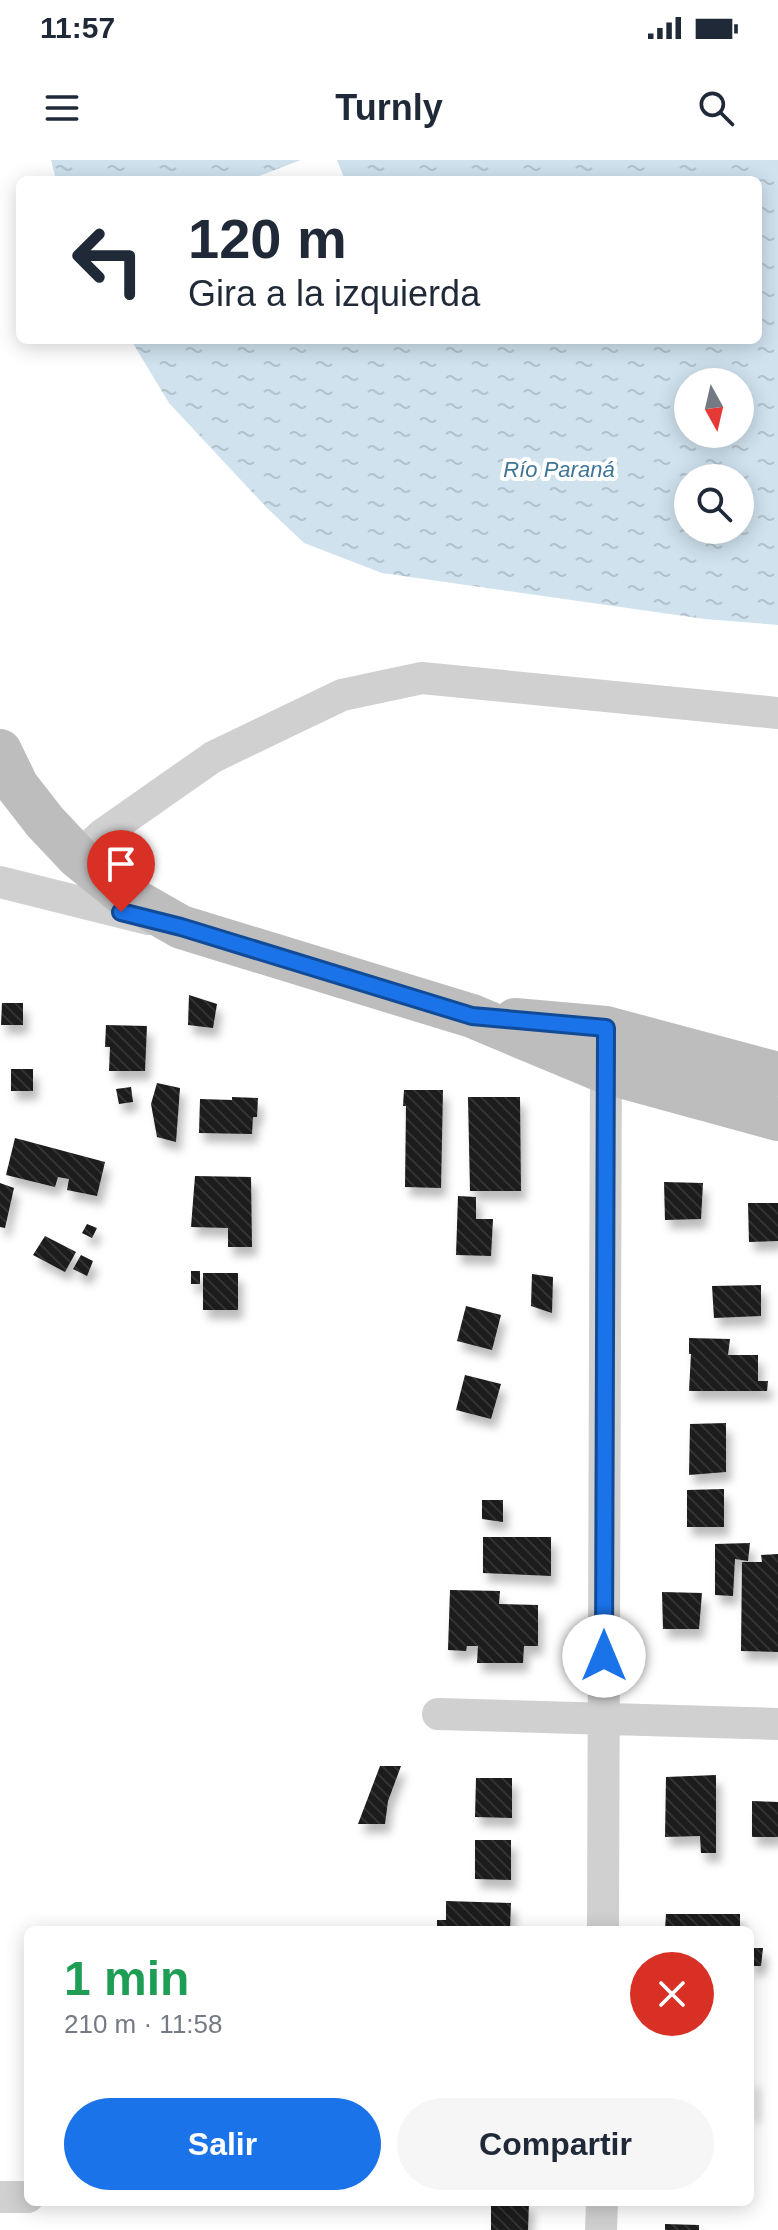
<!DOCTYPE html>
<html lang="es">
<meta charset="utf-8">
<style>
body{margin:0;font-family:Helvetica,sans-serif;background:#f6f6f7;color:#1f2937;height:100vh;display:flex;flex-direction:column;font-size:30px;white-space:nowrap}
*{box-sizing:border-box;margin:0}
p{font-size:26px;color:#747a83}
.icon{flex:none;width:44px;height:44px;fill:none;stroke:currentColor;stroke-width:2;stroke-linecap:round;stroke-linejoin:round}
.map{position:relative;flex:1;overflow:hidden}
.details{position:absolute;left:24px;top:1766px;width:730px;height:280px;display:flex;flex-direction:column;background:#fff;border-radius:12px;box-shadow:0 4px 20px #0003}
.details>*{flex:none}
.banner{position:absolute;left:16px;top:16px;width:746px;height:168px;border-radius:12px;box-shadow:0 4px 20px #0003;background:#fff;color:#1f2937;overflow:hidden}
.needle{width:52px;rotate:172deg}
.fabs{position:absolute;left:674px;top:208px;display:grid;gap:16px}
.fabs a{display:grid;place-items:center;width:80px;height:80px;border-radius:50%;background:#fff;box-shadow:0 4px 20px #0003;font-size:40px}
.pin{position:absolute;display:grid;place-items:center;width:68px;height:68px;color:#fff;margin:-82px -34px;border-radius:50% 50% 50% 0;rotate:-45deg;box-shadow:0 0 8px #0007}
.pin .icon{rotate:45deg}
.me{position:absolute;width:88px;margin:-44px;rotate:0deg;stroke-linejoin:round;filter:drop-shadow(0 0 6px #0008)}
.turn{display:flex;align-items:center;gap:28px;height:168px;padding:0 40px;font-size:36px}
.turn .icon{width:104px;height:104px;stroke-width:2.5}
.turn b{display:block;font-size:56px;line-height:68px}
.round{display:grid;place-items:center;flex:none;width:84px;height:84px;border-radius:42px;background:#f6f6f7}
.headline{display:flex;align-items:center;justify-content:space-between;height:136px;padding:0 40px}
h1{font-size:48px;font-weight:700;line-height:60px;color:#1e9e55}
.action{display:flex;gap:16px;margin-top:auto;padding:16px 40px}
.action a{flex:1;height:92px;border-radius:48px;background:#1a73e8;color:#fff;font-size:32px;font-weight:700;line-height:92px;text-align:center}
.action a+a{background:#f6f6f7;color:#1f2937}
.status{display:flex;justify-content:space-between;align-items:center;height:56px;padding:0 40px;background:#fff;direction:ltr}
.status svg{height:22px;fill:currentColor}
header{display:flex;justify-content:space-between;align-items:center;height:104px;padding:0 40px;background:#fff;font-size:36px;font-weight:700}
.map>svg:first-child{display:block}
.water{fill:url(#water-ripples);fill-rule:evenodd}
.pier{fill:#fff}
.building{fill:url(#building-back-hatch);filter:url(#shadow)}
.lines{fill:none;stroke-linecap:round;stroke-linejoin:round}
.minor{stroke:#d0d0d0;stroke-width:32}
.secondary{stroke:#bdbdbd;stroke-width:44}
.route-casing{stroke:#114b97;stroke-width:20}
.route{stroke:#1a73e8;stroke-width:14}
.labels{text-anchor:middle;stroke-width:8;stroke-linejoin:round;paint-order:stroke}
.water-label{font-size:22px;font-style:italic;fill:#3f7597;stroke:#fff}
</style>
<div class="status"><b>11:57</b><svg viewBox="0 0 49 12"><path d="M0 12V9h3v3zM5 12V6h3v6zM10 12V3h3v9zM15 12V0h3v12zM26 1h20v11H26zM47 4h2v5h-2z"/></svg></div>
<header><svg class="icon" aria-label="menu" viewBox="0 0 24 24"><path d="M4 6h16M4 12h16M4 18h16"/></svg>Turnly<svg class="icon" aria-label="search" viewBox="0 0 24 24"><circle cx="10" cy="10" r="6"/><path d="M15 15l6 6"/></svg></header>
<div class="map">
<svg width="778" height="2070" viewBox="0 0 778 2070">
<defs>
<pattern id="water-ripples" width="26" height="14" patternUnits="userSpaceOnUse" patternTransform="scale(2)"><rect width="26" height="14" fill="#cfe2ee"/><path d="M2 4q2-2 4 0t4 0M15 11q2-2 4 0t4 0" fill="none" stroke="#b2c2cd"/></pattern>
<pattern id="building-back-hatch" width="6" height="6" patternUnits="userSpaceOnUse" patternTransform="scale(2)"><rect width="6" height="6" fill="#1a1a1a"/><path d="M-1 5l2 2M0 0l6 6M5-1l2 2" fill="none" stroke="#333"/></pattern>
<filter id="shadow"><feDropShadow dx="5" dy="9" stdDeviation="4" flood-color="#0004"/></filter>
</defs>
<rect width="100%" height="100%" fill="#fff"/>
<!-- water -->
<path class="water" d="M51,0H778V465L705,459L382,413L304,383L267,348L169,243L131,180H758V20H56ZM688,222H740V274H688ZM688,318H740V370H688Z"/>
<!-- pier -->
<path class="pier" d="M301,0H337L345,20H249Z"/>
<!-- building -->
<path class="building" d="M189,835L217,844L213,868L188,865Z
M2,843H23V865H1Z
M106,865L147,866L145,911H109L110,887H105Z
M11,909H33V931H11Z
M157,923L180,928L176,982L157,977L151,944Z
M131,927L133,942L119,944L116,929Z
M404,930H443L441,1028L405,1027L406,946H403Z
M232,937L258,938L257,957H253L252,974L199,973L200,939L232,940Z
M468,937H520L521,1031H470Z
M15,978L105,1002L97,1036L67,1030L69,1019L58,1017L55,1027L6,1015Z
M195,1016L251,1017L252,1087H228V1068L191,1067Z
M664,1022L703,1023L701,1059L665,1060Z
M0,1023L14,1028L5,1068L0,1067Z
M458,1036L476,1037V1059H493L491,1096L456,1095Z
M748,1043H778V1081L749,1082Z
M87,1064L97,1068L92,1078L82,1073Z
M45,1076L76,1092L65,1112L33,1095Z
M81,1095L93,1101L87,1116L73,1109Z
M191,1111H200V1124H191Z
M203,1113H238V1150H203Z
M532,1114L553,1117L552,1153L531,1146Z
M761,1125V1156L714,1158L712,1126Z
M466,1146L501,1155L492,1190L457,1181Z
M689,1178L730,1179L728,1195H758V1221H768L767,1231H689L691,1194H689Z
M465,1215L501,1224L491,1259L456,1250Z
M726,1263V1312L689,1315L690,1264Z
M724,1329V1367H687V1330Z
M482,1340H503V1362L482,1359Z
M483,1377H551V1416L483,1413Z
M750,1383L748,1401L735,1399L733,1436L715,1435V1384Z
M778,1394V1492L741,1491L742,1402H762L761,1395Z
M450,1430L500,1431L499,1444L538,1445V1486H524L523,1503H477L478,1486H467L466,1491L448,1490Z
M662,1432L702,1433L699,1469H663Z
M380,1606H401L388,1641L385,1664H358Z
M716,1615V1693H701L700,1676L665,1677L666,1617Z
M476,1618H512V1658L475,1657Z
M752,1641L778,1642V1677H752Z
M475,1680H511V1720L475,1719Z
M446,1741L511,1743L510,1770H437V1760H446Z
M666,1754H740V1770H665Z
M750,1788H763L761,1806H750Z
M750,1919H754V1954H750Z
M529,2042L528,2070H491V2044Z
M665,2064L699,2065V2070H665Z"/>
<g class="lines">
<!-- minor -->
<path class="minor" d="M78,697L103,674L213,597L342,535L422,518L778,553
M0,722L148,759
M438,1554L778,1564
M603,1770L606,891
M0,2037H28
M601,2070L602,2042"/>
<!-- secondary -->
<path class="secondary" d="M0,591L17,626L45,662L78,697L125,735L181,767L472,856L606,912L778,959
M515,860L606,868L778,914"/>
</g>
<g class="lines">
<defs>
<path id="route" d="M121,752L181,767L472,856L606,868L604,1496"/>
</defs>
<!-- route casing -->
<use href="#route" class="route-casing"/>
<!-- route -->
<use href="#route" class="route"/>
</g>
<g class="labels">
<!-- water labels -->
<g class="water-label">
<text x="559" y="317">Río Paraná</text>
</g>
</g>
</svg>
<div class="fabs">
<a><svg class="needle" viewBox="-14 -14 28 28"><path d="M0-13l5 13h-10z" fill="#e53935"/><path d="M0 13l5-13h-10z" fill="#747a83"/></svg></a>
<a><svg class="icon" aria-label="search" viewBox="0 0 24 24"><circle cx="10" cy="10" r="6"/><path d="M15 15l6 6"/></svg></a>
</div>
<div class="pin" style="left:121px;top:752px;background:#d93025"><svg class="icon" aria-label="arrive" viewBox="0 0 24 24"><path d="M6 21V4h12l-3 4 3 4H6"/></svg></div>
<svg class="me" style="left:604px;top:1496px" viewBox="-20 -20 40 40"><circle r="19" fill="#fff"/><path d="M0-13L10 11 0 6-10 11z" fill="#1a73e8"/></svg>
<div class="banner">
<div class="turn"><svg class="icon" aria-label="left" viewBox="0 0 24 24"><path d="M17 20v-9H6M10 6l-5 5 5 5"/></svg><div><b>120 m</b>Gira a la izquierda</div></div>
</div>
<section class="details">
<div class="headline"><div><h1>1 min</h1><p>210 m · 11:58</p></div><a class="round" style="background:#d93025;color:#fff"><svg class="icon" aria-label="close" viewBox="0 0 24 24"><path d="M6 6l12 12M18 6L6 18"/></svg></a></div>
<div class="action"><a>Salir</a><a>Compartir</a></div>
</section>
</div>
